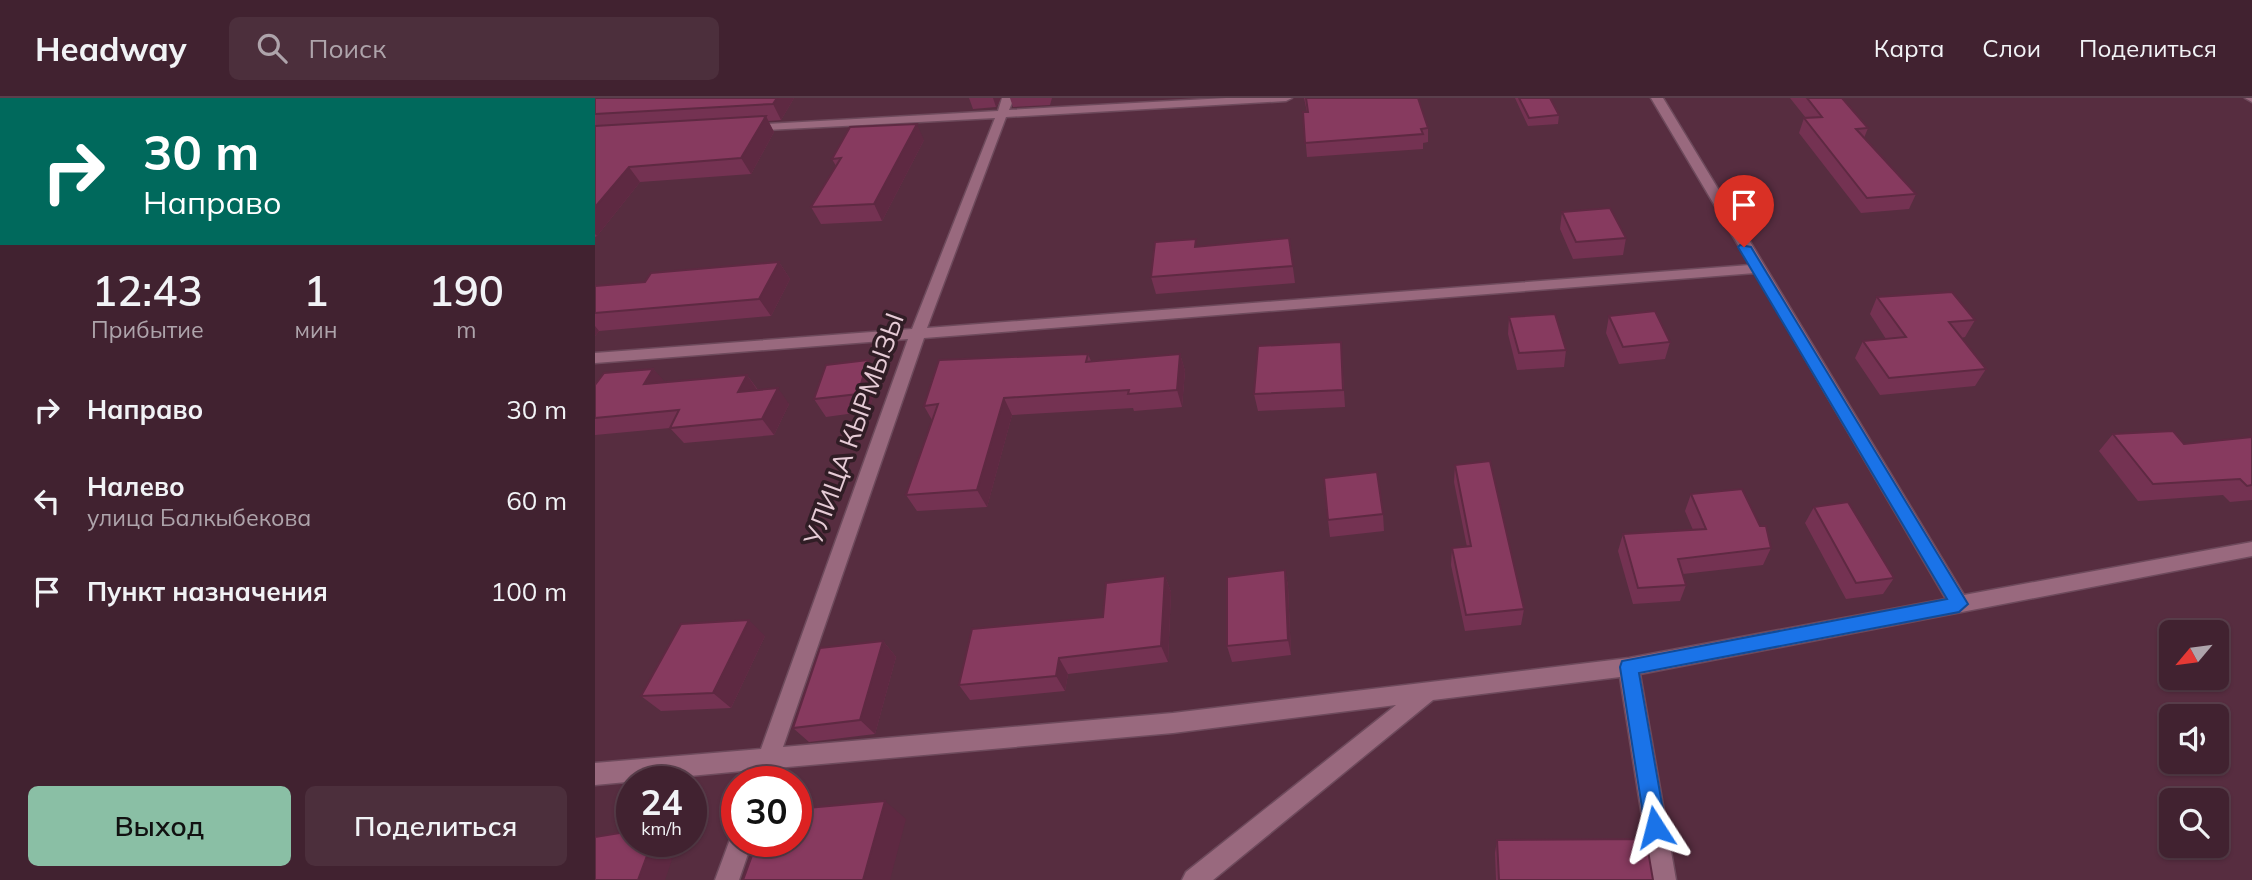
<!DOCTYPE html>
<html lang="ru">
<meta charset="utf-8">
<style>
body{margin:0;font-family:Mulish,sans-serif;background:#4c2f3c;color:#f1f3f6;height:100vh;display:flex;flex-direction:column;font-size:26px;white-space:nowrap}
*{box-sizing:border-box;margin:0}
p{font-size:23px;color:#aea4ab}
.icon{flex:none;width:38px;height:38px;fill:none;stroke:currentColor;stroke-width:2;stroke-linecap:round;stroke-linejoin:round}
.map{position:relative;flex:1;overflow:hidden}
.sheet{display:flex;flex-direction:column;background:#412230;width:595px}
.sheet>*{flex:none}
.top-card{background:#00695c;color:#fff;overflow:hidden}
.needle{width:46px;rotate:241deg}
.fabs{position:absolute;left:1564px;top:522px;display:grid;gap:14px}
.fabs a{display:grid;place-items:center;width:70px;height:70px;border-radius:10px;background:#412230;box-shadow:0 2px 5px #0004,0 0 0 2px #5a3f4c;font-size:35px}
.speed{position:absolute;left:21px;top:668px;display:flex;gap:14px;font-size:35px;font-weight:700;text-align:center}
.speed>*{display:grid;place-content:center;width:91px;height:91px;border-radius:50%;background:#412230;box-shadow:0 2px 5px #0004,0 0 0 2px #5a3f4c;line-height:1}
.speed small{font-size:18px;font-weight:400}
.speed .limit{border:10px solid #d22;background:#fff;color:#111}
.pin{position:absolute;display:grid;place-items:center;width:60px;height:60px;color:#fff;margin:-72px -30px;border-radius:50% 50% 50% 0;rotate:-45deg;box-shadow:0 0 7px #0007}
.pin .icon{rotate:45deg}
.me{position:absolute;width:77px;margin:-38px;rotate:351deg;stroke-linejoin:round;filter:drop-shadow(0 0 5px #0008)}
.turn{display:flex;align-items:center;gap:24px;height:147px;padding:0 28px;font-size:32px}
.turn .icon{width:91px;height:91px;stroke-width:2.5}
.turn b{display:block;font-size:49px;line-height:60px}
.eta{display:flex;justify-content:space-evenly;align-items:center;height:119px;text-align:center}
.eta b{font-size:42px;font-weight:600;line-height:49px}
.primary-button{display:flex;gap:14px;margin-top:auto;padding:14px 28px}
.primary-button a{flex:1;height:80px;border-radius:10px;background:#8abfa5;color:#111;font-size:28px;font-weight:600;line-height:80px;text-align:center}
.primary-button a+a{background:#4c2f3c;color:#f1f3f6}
ul{padding:0;list-style:none}
li{display:flex;align-items:center;gap:21px;height:91px;padding:0 28px}
li div{flex:1}
li b{display:block;font-size:26px}
li em{font-style:normal}
header{display:flex;align-items:center;gap:42px;box-sizing:border-box;height:98px;padding:0 35px;background:#412230;border-bottom:2px solid #5a3f4c}
header strong{font-size:33px}
nav{display:flex;gap:38px;margin-inline-start:auto;font-size:24px}
.search{width:490px;height:63px;background:#4c2f3c;display:flex;align-items:center;gap:18px;box-sizing:border-box;padding:0 24px;border-radius:10px;color:#aea4ab;font-size:26px}
main{display:flex;flex:1;min-height:0}
.map>svg:first-child{display:block}
.lines{fill:none;stroke-linecap:round;stroke-linejoin:round}
.minor-casing{stroke:#6e4a5c;stroke-width:3}
.minor{fill:#99697e;fill-rule:evenodd}
.wall{fill:#743252}
.shaded-wall{fill:#5e2942}
.building{fill:#873a5f;stroke:#5e2942;stroke-width:2}
.route{fill:#1a73e8;stroke:#114b97;stroke-width:2}
.labels{text-anchor:middle;stroke-width:7;stroke-linejoin:round;paint-order:stroke}
.street-label{font-size:26px;fill:#e6cbd6;stroke:#301d25}
</style>
<header>
<strong>Headway</strong>
<div class="search"><svg class="icon" aria-label="search" viewBox="0 0 24 24"><circle cx="10" cy="10" r="6"/><path d="M15 15l6 6"/></svg>Поиск</div>
<nav><a>Карта</a><a>Слои</a><a>Поделиться</a></nav>
</header>
<main>
<section class="sheet">
<div class="top-card">
<div class="turn"><svg class="icon" aria-label="right" viewBox="0 0 24 24"><path d="M7 20v-9h11M14 6l5 5-5 5"/></svg><div><b>30 m</b>Направо</div></div>
</div>
<div class="eta">
<div><b>12:43</b><p>Прибытие</p></div>
<div><b>1</b><p>мин</p></div>
<div><b>190</b><p>m</p></div>
</div>
<ul>
<li><svg class="icon" aria-label="right" viewBox="0 0 24 24"><path d="M7 20v-9h11M14 6l5 5-5 5"/></svg><div><b>Направо</b></div><em>30 m</em></li>
<li><svg class="icon" aria-label="left" viewBox="0 0 24 24"><path d="M17 20v-9H6M10 6l-5 5 5 5"/></svg><div><b>Налево</b><p>улица Балкыбекова</p></div><em>60 m</em></li>
<li><svg class="icon" aria-label="arrive" viewBox="0 0 24 24"><path d="M6 21V4h12l-3 4 3 4H6"/></svg><div><b>Пункт назначения</b></div><em>100 m</em></li>
</ul>
<div class="primary-button"><a>Выход</a><a>Поделиться</a></div>
</section>
<div class="map">
<svg width="1657" height="782" viewBox="0 0 1657 782">
<rect width="100%" height="100%" fill="#572d40"/>
<g class="lines">
<defs>
<path id="minor" d="M407,0H419L414,12L631,0H697L691,3L411,19L332,230L1155,167L1056,0H1068L1369,497L1657,444V458L1045,576L1081,782H1057L1025,579L838,602L618,782H587L591,774L801,607L578,635L181,670L176,684H154L158,672L0,687V665L166,651L313,241L0,265V255L317,231L400,20L153,33L147,30L153,27L403,13ZM1160,175L1351,501L1034,560L578,615L188,649L329,240Z
M1650,0H1657V4Z
M142,734V744H157L144,782H120L137,736Z"/>
</defs>
<!-- minor casing -->
<use href="#minor" class="minor-casing"/>
<!-- minor -->
<use href="#minor" class="minor"/>
</g>
<!-- wall -->
<path class="wall" d="M0,0H199L186,22L173,23L179,34L156,76L45,84L2,138L0,139Z
M374,0H406L401,9L378,11Z
M415,0H457L455,7L418,9Z
M709,0H823L833,30V44L828,45V51L712,59L708,14H712Z
M920,0H955L964,17L963,26L933,28Z
M1195,0H1247L1273,30L1269,40L1321,96L1314,111L1266,115L1204,35L1209,20H1211Z
M329,42L287,123L226,126L216,109L241,68L237,61Z
M967,114L1031,140L1028,157L978,161L965,131Z
M694,140L700,185L561,196L556,179L602,149Z
M184,164L195,181L176,218L4,233L0,238V188L50,184Z
M1282,199L1380,222L1370,239L1366,240L1391,271L1380,288L1285,297L1260,260L1268,243L1291,241L1275,216Z
M1014,218L1075,244L1070,261L1024,266L1011,235Z
M914,219L971,252L969,269L922,272L913,236Z
M746,244L750,309L663,313L659,296Z
M493,256L496,263L585,256L590,273L587,309L539,313L538,310L417,317L392,409L322,413L311,397L337,322L329,308Z
M58,271L70,285L152,277L163,292L194,306L179,337L89,345L75,330L0,337V287Z
M283,279L274,313L231,319L219,301Z
M1518,336L1589,346L1657,339V402L1635,404L1628,397L1543,403L1504,353Z
M860,367L929,511L926,527L870,533L856,467L857,450L872,449L859,384Z
M1096,396L1176,450L1168,467L1088,476L1091,487L1085,503L1038,506L1023,453L1028,436L1098,432L1090,413Z
M1219,409L1299,480L1288,496L1251,501L1210,425Z
M788,416L789,433L735,439L733,422Z
M690,472L693,488L696,557L637,564L632,548Z
M570,478L576,494L573,564L473,576L470,593L375,602L364,587L508,519Z
M170,538L136,610L66,613L46,598Z
M288,543L301,559L280,636L214,644L198,630Z
M902,742L1058,782H901L900,755Z"/>
<!-- shaded-wall -->
<path class="shaded-wall" d="M182,0H199L186,22L178,6Z
M398,0H406L401,9Z
M171,18L179,34L156,76L146,60Z
M322,26L329,42L287,123L279,106Z
M34,69L45,84L2,138L0,136V109Z
M184,164L195,181L176,218L164,201Z
M0,228L4,233L0,238Z
M585,256L590,273L587,309L582,292Z
M273,262L283,279L274,313L263,296Z
M58,271L72,286H49Z
M152,277L163,293L143,294Z
M183,290L194,306L179,337L167,321Z
M409,300L417,317L392,409L382,392Z
M690,472L693,488L696,557L693,542Z
M570,478L576,494L573,564L566,548Z
M154,522L170,538L136,610L118,595Z
M288,543L301,559L280,636L265,622Z
M464,560L473,576L470,593L461,578Z
M290,703L311,721L295,782H268Z
M57,744H83L70,782H43Z"/>
<!-- building -->
<path class="building" d="M0,0H182L178,6L0,16Z
M711,0H823L833,30L826,31L828,36L710,45L708,14H713Z
M924,0H955L964,17L934,20Z
M1212,0H1247L1273,30L1261,31L1321,96L1272,100L1209,20L1227,19Z
M171,18L146,60L34,69L0,109V28Z
M322,26L279,106L216,109L246,60L237,61L255,29Z
M1015,110L1031,140L981,144L967,114Z
M694,140L698,168L556,179L560,144L601,141L600,149Z
M184,164L164,201L0,215V188L50,184L56,175Z
M1357,194L1380,222L1354,224L1391,271L1294,280L1268,243L1311,239L1282,199Z
M1060,213L1075,244L1028,249L1014,218Z
M960,216L971,252L924,255L914,219Z
M746,244L748,292L659,296L663,248Z
M493,256L491,264L585,256L582,292L533,296L534,292L409,300L382,392L311,397L343,306L329,308L344,262Z
M273,262L263,296L219,301L231,267Z
M58,271L49,286L152,277L143,294L183,290L167,321L75,330L84,312L0,320V287L9,275Z
M1578,333L1589,346L1657,339V387L1652,388L1645,381L1558,386L1518,336Z
M895,363L929,511L871,517L857,450L876,448L860,367Z
M782,374L788,416L733,422L729,380Z
M1147,391L1165,428H1171L1176,450L1083,461L1091,487L1043,490L1028,436L1111,431L1096,396Z
M1253,404L1299,480L1261,485L1219,409Z
M690,472L693,542L632,548V479Z
M570,478L566,548L464,560L461,578L364,587L377,531L508,519L511,485Z
M154,522L118,595L46,598L86,526Z
M288,543L265,622L198,630L225,550Z
M290,703L268,782H148L162,744H201V711Z
M37,733V744H57L43,782H0V739Z
M1051,741L1058,782H904L902,742Z"/>
<!-- route -->
<path class="route" d="M1145,147L1156,149L1373,506L1364,514L1044,575L1071,729L1068,736L1060,739L1053,736L1050,729L1025,569L1027,563L1352,501L1143,149Z"/>
<g class="labels">
<!-- street labels -->
<g class="street-label">
<text transform="translate(259 331) rotate(-70)" y="9">УЛИЦА КЫРМЫЗЫ</text>
</g>
</g>
</svg>
<div class="fabs">
<a><svg class="needle" viewBox="-14 -14 28 28"><path d="M0-13l5 13h-10z" fill="#e53935"/><path d="M0 13l5-13h-10z" fill="#aea4ab"/></svg></a>
<a><svg class="icon" aria-label="sound" viewBox="0 0 24 24"><path d="M4 9h4l5-4v14l-5-4H4zM17 9q2 3 0 6"/></svg></a>
<a><svg class="icon" aria-label="search" viewBox="0 0 24 24"><circle cx="10" cy="10" r="6"/><path d="M15 15l6 6"/></svg></a>
</div>
<div class="speed"><div>24<small>km/h</small></div><div class="limit">30</div></div>
<div class="pin" style="left:1149px;top:149px;background:#d93025"><svg class="icon" aria-label="arrive" viewBox="0 0 24 24"><path d="M6 21V4h12l-3 4 3 4H6"/></svg></div>
<svg class="me" style="left:1060px;top:729px" viewBox="-20 -20 40 40"><path d="M0-17L14 15 0 8-14 15z" fill="#1a73e8" stroke="#fff" stroke-width="4"/></svg>
</div>
</main>
